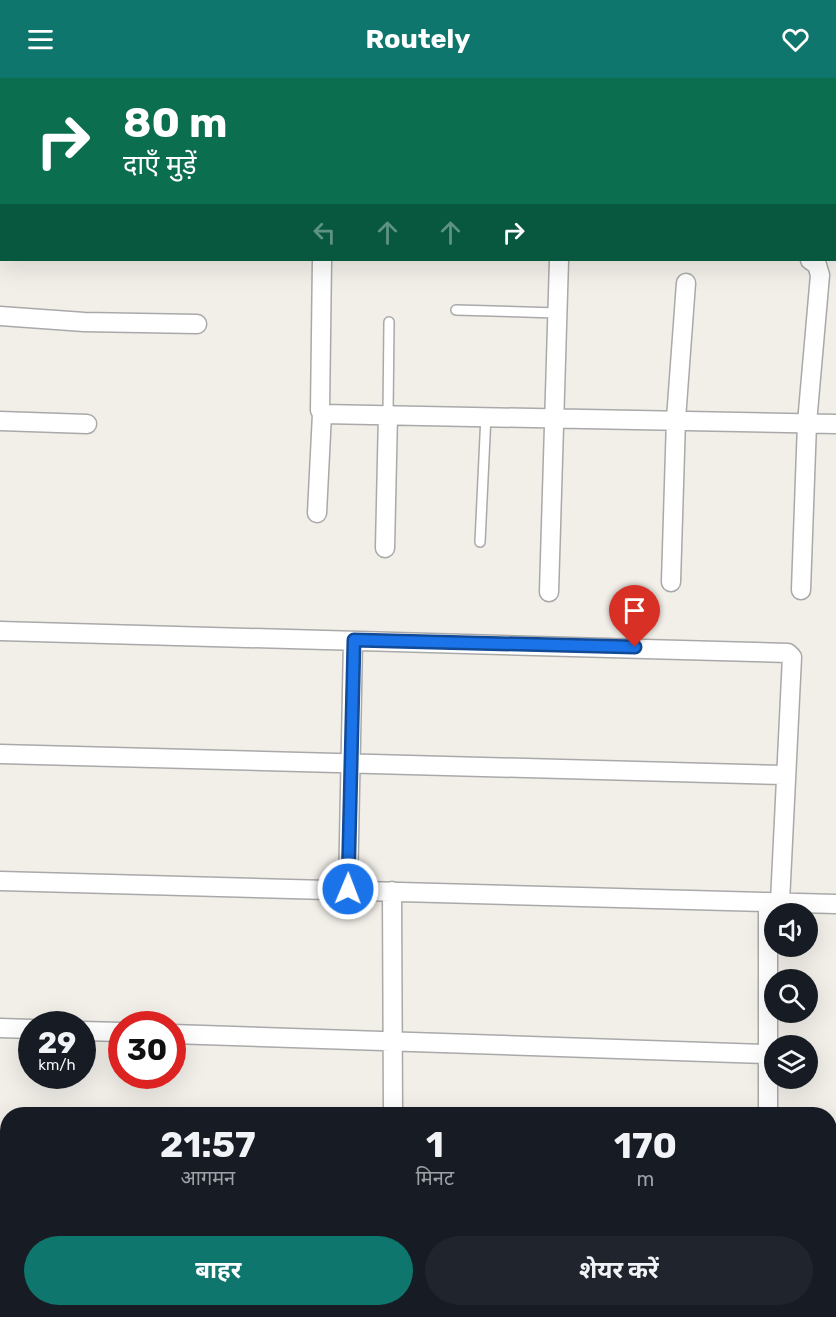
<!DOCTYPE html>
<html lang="hi">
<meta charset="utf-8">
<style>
body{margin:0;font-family:Rubik,"Noto Sans Devanagari",sans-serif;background:#20242c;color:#f1f3f6;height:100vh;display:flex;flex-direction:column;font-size:22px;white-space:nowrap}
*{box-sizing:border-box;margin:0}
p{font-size:20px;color:#9ea1a6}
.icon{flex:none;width:33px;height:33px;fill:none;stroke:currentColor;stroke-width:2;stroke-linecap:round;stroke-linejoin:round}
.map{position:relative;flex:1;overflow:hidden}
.panel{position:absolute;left:0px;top:1029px;width:837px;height:210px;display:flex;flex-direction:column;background:#171b24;border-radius:24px 24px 0 0;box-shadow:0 6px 24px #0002}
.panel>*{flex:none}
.top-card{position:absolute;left:0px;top:0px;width:837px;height:183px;box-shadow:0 6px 24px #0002;background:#0b6e4f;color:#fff;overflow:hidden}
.fabs{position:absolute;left:764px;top:825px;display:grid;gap:12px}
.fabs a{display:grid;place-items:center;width:54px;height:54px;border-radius:50%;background:#171b24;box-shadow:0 6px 24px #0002;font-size:30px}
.speed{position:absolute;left:18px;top:933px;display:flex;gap:12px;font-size:30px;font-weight:700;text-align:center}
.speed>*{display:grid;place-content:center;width:78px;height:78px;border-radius:50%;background:#171b24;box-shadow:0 6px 24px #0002;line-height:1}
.speed small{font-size:15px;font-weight:400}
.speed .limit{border:9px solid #d22;background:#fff;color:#111}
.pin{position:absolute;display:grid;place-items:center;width:51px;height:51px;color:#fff;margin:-62px -26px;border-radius:50% 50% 50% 0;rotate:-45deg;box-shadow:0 0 6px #0007}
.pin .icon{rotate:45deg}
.me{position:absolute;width:66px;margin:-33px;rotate:1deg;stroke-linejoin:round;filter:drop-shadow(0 0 4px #0008)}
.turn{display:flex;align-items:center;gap:21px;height:126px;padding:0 24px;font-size:27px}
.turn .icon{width:78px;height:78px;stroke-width:2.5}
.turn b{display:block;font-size:42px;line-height:51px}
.lanes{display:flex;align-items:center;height:57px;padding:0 24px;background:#0003;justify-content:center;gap:30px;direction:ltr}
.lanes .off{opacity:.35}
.eta{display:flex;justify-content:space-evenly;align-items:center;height:102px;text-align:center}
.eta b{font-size:36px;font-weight:700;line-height:42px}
.cta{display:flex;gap:12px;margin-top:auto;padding:12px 24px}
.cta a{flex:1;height:69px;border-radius:36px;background:#0f766e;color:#fff;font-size:24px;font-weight:700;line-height:69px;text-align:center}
.cta a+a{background:#20242c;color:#f1f3f6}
header{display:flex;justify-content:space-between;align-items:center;height:78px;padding:0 24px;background:#0f766e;color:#fff;font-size:27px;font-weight:700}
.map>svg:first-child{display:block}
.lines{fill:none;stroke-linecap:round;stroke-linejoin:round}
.service-casing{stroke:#a9a9a9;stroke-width:12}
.minor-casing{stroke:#a9a9a9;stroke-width:21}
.service{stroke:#fff;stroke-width:9}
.minor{stroke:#fff;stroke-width:18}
.route-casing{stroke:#114b97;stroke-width:15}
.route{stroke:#1a73e8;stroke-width:10}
</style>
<header><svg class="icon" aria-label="menu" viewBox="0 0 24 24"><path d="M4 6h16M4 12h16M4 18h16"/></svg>Routely<svg class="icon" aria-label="heart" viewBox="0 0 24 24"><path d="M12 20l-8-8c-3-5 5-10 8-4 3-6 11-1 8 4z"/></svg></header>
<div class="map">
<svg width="836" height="1239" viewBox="0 0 836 1239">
<rect width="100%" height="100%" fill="#f2efe9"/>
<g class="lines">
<defs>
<path id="service" d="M456,232L557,235
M388,336L389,244
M480,464L486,337"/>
<path id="minor" d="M527,2V0
M810,2V0
M322,182L320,332L322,336L836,346
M0,238L84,244L197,246
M0,343L87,346
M317,435L322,336
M385,470L388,336
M671,504L676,341L686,205
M801,512L807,345L820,197L817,187L810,182
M549,514L559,182
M0,553L788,575L792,579L780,824
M0,676L784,697
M0,803L836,826
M348,811L353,563
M392,813L393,1036
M0,950L32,951
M82,953L122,954
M172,956L767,976
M768,1036V824
M0,1106H8
M155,1232V1239
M289,1239V1232
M766,1239L767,1232"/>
</defs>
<!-- service casing -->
<use href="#service" class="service-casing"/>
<!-- minor casing -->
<use href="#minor" class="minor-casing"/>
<!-- service -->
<use href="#service" class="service"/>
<!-- minor -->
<use href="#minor" class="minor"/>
</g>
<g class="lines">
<defs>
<path id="route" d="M348,811L354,562L635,569"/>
</defs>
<!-- route casing -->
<use href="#route" class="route-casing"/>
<!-- route -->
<use href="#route" class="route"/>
</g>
</svg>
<div class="fabs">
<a><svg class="icon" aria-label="sound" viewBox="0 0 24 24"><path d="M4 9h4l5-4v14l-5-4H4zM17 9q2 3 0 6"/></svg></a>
<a><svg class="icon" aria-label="search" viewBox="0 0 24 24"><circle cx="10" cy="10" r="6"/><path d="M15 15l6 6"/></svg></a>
<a><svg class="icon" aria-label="layers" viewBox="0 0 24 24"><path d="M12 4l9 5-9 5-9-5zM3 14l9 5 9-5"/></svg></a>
</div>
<div class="speed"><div>29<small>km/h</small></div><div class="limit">30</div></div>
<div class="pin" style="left:635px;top:569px;background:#d93025"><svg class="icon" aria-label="arrive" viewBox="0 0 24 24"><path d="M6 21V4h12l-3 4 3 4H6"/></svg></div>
<svg class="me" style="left:348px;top:811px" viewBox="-20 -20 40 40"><circle r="17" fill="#1a73e8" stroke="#fff" stroke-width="3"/><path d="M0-11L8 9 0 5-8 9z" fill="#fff"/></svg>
<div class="top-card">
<div class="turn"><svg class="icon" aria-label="right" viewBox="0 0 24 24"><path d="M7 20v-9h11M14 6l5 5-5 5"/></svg><div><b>80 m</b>दाएँ मुड़ें</div></div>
<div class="lanes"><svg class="icon off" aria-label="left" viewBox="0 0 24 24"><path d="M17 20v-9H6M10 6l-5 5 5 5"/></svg><svg class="icon off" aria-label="ahead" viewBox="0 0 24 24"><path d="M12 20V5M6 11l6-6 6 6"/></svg><svg class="icon off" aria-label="ahead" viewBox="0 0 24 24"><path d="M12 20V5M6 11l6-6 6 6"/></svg><svg class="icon" aria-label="right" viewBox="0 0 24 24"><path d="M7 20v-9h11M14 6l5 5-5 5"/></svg></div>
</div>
<section class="panel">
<div class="eta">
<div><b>21:57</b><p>आगमन</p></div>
<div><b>1</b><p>मिनट</p></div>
<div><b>170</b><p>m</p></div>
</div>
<div class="cta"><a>बाहर</a><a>शेयर करें</a></div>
</section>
</div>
